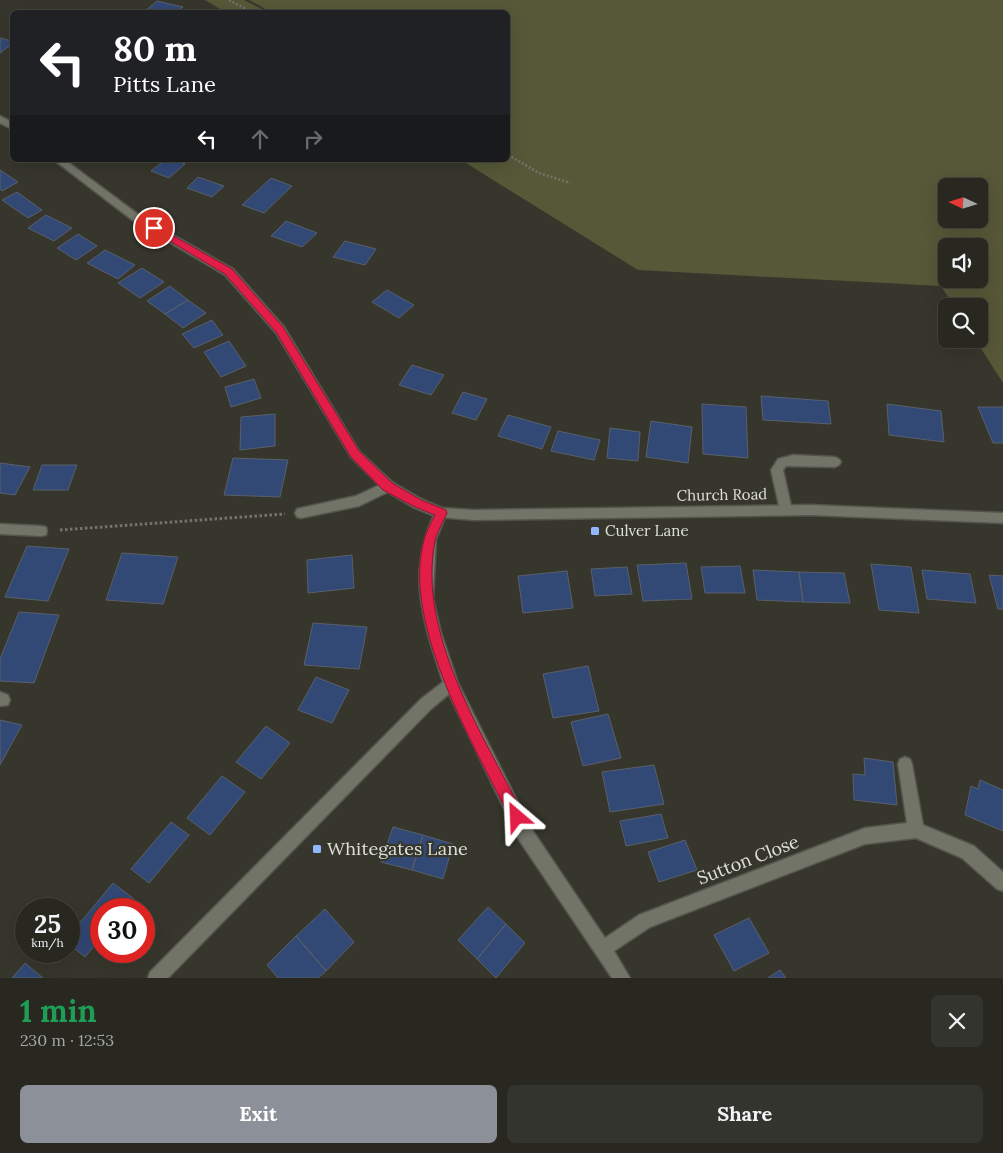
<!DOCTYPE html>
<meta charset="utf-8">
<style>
body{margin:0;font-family:Lora,serif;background:#34342e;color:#f1f3f6;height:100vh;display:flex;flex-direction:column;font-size:19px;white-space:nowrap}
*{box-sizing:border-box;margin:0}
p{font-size:16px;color:#a5a6a5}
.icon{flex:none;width:28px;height:28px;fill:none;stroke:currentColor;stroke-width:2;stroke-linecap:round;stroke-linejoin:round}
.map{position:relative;height:978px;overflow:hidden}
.drawer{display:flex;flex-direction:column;background:#282821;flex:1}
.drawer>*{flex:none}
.top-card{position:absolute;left:10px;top:10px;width:500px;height:152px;border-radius:8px;box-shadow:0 5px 20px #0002,0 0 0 1px #44443f;background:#202124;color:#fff;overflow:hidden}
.needle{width:32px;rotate:274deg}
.tools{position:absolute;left:938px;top:178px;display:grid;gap:10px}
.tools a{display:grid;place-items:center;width:50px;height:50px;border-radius:8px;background:#282821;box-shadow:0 5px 20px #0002,0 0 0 1px #44443f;font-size:25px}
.speed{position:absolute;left:15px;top:898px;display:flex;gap:10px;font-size:25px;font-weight:700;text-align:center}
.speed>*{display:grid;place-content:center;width:65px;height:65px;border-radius:50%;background:#282821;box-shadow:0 5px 20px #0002,0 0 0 1px #44443f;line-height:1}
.speed small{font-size:12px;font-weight:400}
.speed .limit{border:8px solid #d22;background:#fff;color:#111}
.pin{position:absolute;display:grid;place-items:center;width:42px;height:42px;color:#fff;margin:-21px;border:2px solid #fff;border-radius:50%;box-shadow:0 1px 5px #0007}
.me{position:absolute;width:55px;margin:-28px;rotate:334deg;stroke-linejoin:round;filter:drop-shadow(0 0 4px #0008)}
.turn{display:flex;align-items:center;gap:18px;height:105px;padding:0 20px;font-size:22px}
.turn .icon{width:65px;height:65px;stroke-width:2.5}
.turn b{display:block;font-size:35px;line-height:42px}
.lanes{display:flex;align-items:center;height:48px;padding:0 20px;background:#0003;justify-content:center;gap:25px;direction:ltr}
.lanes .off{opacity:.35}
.round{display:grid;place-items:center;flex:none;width:52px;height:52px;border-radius:8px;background:#34342e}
.head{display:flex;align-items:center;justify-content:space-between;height:85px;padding:0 20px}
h1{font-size:30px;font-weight:700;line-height:38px;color:#1e9e55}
.primary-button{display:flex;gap:10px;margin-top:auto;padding:10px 20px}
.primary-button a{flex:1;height:58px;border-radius:8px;background:#8c9099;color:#fff;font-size:20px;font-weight:700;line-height:58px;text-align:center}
.primary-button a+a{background:#34342e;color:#f1f3f6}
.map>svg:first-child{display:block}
.green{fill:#565838;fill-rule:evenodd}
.building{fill:#324875;stroke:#5a606a}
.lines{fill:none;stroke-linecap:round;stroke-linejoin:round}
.service-casing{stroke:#53544b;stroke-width:3}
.minor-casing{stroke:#53544b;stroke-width:3}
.secondary-casing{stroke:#53544b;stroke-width:3}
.path-far1{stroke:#74746b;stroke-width:2.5;stroke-dasharray:2 2;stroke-linecap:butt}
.path{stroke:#74746b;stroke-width:3;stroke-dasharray:2.5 2.5;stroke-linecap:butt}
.service{fill:#737468;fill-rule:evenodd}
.minor{fill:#737468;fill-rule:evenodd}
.secondary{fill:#737468;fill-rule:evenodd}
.route{fill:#e11d48;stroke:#92132f}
.poi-dot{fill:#93b7fd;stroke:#36362c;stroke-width:2}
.labels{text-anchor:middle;stroke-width:4.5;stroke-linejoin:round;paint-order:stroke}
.street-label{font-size:15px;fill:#dfe0d9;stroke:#36362c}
.poi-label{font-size:15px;fill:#dfe0d9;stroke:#36362c;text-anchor:start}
.near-poi-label{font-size:18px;fill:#dfe0d9;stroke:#36362c;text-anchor:start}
.near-street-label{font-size:18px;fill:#dfe0d9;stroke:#36362c}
</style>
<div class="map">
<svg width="1003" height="978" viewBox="0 0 1003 978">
<rect width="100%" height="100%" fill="#36362c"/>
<!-- green -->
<path class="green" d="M205,0H244L268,12H225Z
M249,0H1003V383L975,339H979V306H954L941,286L638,270L461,160H508V12H271ZM946,186H979V219H946ZM946,246H979V279H946Z"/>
<!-- building -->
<path class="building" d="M157,1L183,7L177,12H144Z
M0,38L12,41V44L0,53Z
M165,160H174L185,164L169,178L151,171Z
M0,170L18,182L2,191L0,189Z
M198,177L224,186L212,197L187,188Z
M271,178L292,186L264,213L242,205Z
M17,192L42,210L28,218L2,200Z
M46,215L72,228L54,241L28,228Z
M286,221L317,233L302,247L271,236Z
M78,234L97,246L76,260L57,248Z
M345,241L376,249L365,265L333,257Z
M105,250L135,265L118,279L87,263Z
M142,268L164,282L140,298L118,283Z
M170,286L188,300L165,314L147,301Z
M387,290L414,305L399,318L372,302Z
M188,300L206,313L183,328L165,314Z
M212,320L223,335L194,348L182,334Z
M229,341L246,366L221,377L204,352Z
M412,365L444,375L431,395L399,385Z
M254,379L261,398L231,407L225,387Z
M463,392L487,399L476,420L452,413Z
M761,396L828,401L831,424L763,420Z
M702,404L746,407L748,458L703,454Z
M887,404L941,411L944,442L889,435Z
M978,407H1003V443H993Z
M275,414V446L240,450L241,417Z
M508,415L551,427L542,449L498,436Z
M651,421L692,427L688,463L646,457Z
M610,428L640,432L638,461L607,458Z
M558,431L600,440L594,460L551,451Z
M233,458L288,460L280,497L224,495Z
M0,463L30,467L15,495L0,493Z
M42,465H77L68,490H33Z
M27,546L69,549L48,601L5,597Z
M122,553L178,557L163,604L106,600Z
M352,555L354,588L308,593L307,560Z
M686,563L692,599L643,601L637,565Z
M871,564L911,567L919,613L879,610Z
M740,566L745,593H705L701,567Z
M627,567L632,594L595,596L591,569Z
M753,570L799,572L803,602L757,600Z
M922,570L970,574L976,603L927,599Z
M567,571L573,608L523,613L518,576Z
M799,572L844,573L850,603L803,602Z
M989,575L1003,576V609H998Z
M19,612L59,615L34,683L0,681V659Z
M313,623L367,627L359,669L304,665Z
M588,666L599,711L553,718L543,674Z
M316,677L349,690L332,723L298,710Z
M608,714L621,758L583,766L571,722Z
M0,720L22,725L0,765Z
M266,726L290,743L261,779L236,762Z
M864,758L893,762L897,805L854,800L853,774L865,775Z
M654,765L664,804L610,812L602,772Z
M222,776L245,792L210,835L187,818Z
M980,780L1003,790V831L965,815L971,786L978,789Z
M661,814L668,838L626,846L620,821Z
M171,822L189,835L149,883L131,869Z
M393,827L423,835L412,870L381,862Z
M423,835L453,844L443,879L412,870Z
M685,840L697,870L659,882L648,852Z
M113,883L134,899L126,909H101V938L85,957L69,944V936Z
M488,907L506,924L477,959L458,940Z
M325,909L354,942L326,971L296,936Z
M749,918L769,953L734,971L714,935Z
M506,924L525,943L496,978L477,959Z
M296,936L326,971L318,978H278L267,965Z
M25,963L43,978H12Z
M780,970L786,978H768Z"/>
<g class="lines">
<defs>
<path id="service" d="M793,455L835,457L839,459L841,462L839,465L835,467L786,466L783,470L792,510L790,514L786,515L782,514L780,510L771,470L778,459Z"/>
<path id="minor" d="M388,481L392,482L394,486L392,490L359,506L301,518L297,517L295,513L297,509L301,508L356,496Z
M441,508L445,509L447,513L436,539L433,598L441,633L458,683L531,828L605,938L639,915L865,828L907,823L898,764L900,759L905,757L910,759L912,764L923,825L974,846L1003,872V891L997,889L962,858L916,838L865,844L650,927L614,951L630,978H612L519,840L449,694L431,709L168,978H148L150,972L421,699L443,682C423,621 405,571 437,509Z
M0,524L41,526L46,527L47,531L46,535L41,536L0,534Z
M0,692L8,695L10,700L8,705L0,706Z"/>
<path id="secondary" d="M0,116L12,122V129L0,123Z
M54,160H65L143,218L233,269L284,327L359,451L392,482L421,499L442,508L474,510L810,505L1003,513V523L810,515L474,520L437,517L413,507L384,490L351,457L276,333L225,275L135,222Z"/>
</defs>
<!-- service casing -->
<use href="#service" class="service-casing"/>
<!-- minor casing -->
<use href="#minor" class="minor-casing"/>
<!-- secondary casing -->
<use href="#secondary" class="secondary-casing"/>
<!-- path-far1 -->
<path class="path-far1" d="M229,0L251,12
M508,155L539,173L570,183"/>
<!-- path -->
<path class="path" d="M60,530L285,514"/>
<!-- service -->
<use href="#service" class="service"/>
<!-- minor -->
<use href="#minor" class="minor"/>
<!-- secondary -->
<use href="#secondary" class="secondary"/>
</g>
<!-- route -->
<path class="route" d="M154,225L232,269L283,327L359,451L392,483L421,500L446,510L447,513C443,522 437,532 435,541C417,633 482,733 522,812L524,817L522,822L517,824L512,822C475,746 401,625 424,540C426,532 431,523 435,515L413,506L383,490L351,457L276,332L225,274L151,230L149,228Z"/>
<!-- markers -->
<g class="poi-dot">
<rect x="590" y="526" width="10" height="10" rx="2.5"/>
<rect x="312" y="844" width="10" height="10" rx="2.5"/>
</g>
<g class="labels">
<!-- street labels -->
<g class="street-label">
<text transform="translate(722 495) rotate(-1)" y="5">Church Road</text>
</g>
<!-- poi labels -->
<g class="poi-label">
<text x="605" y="536">Culver Lane</text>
</g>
<!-- near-poi labels -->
<g class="near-poi-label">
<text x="327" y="855">Whitegates Lane</text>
</g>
<!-- near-street labels -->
<g class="near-street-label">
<text transform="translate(748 860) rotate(-21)" y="6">Sutton Close</text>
</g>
</g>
</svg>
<div class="tools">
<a><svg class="needle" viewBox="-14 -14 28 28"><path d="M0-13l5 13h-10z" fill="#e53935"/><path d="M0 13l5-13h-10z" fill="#a5a6a5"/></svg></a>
<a><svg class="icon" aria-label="sound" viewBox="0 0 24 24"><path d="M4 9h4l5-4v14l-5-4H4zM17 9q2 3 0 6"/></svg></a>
<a><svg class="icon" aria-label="search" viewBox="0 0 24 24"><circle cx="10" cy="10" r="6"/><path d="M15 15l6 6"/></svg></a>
</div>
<div class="speed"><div>25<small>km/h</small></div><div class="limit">30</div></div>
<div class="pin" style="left:154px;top:228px;background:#d93025"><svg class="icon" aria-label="arrive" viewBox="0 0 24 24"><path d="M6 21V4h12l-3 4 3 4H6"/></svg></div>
<svg class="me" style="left:517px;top:817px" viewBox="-20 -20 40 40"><path d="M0-17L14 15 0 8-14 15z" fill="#e11d48" stroke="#fff" stroke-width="4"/></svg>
<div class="top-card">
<div class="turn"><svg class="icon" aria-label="left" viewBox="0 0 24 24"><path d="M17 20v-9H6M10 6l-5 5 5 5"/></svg><div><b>80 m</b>Pitts Lane</div></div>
<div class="lanes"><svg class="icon" aria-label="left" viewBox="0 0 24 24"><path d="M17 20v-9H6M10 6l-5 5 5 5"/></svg><svg class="icon off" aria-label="ahead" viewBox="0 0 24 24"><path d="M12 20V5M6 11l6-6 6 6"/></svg><svg class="icon off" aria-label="right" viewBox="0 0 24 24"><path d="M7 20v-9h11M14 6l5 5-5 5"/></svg></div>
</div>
</div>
<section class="drawer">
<div class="head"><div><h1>1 min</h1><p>230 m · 12:53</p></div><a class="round"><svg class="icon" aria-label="close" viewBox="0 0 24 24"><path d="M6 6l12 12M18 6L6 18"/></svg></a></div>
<div class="primary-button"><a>Exit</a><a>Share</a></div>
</section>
